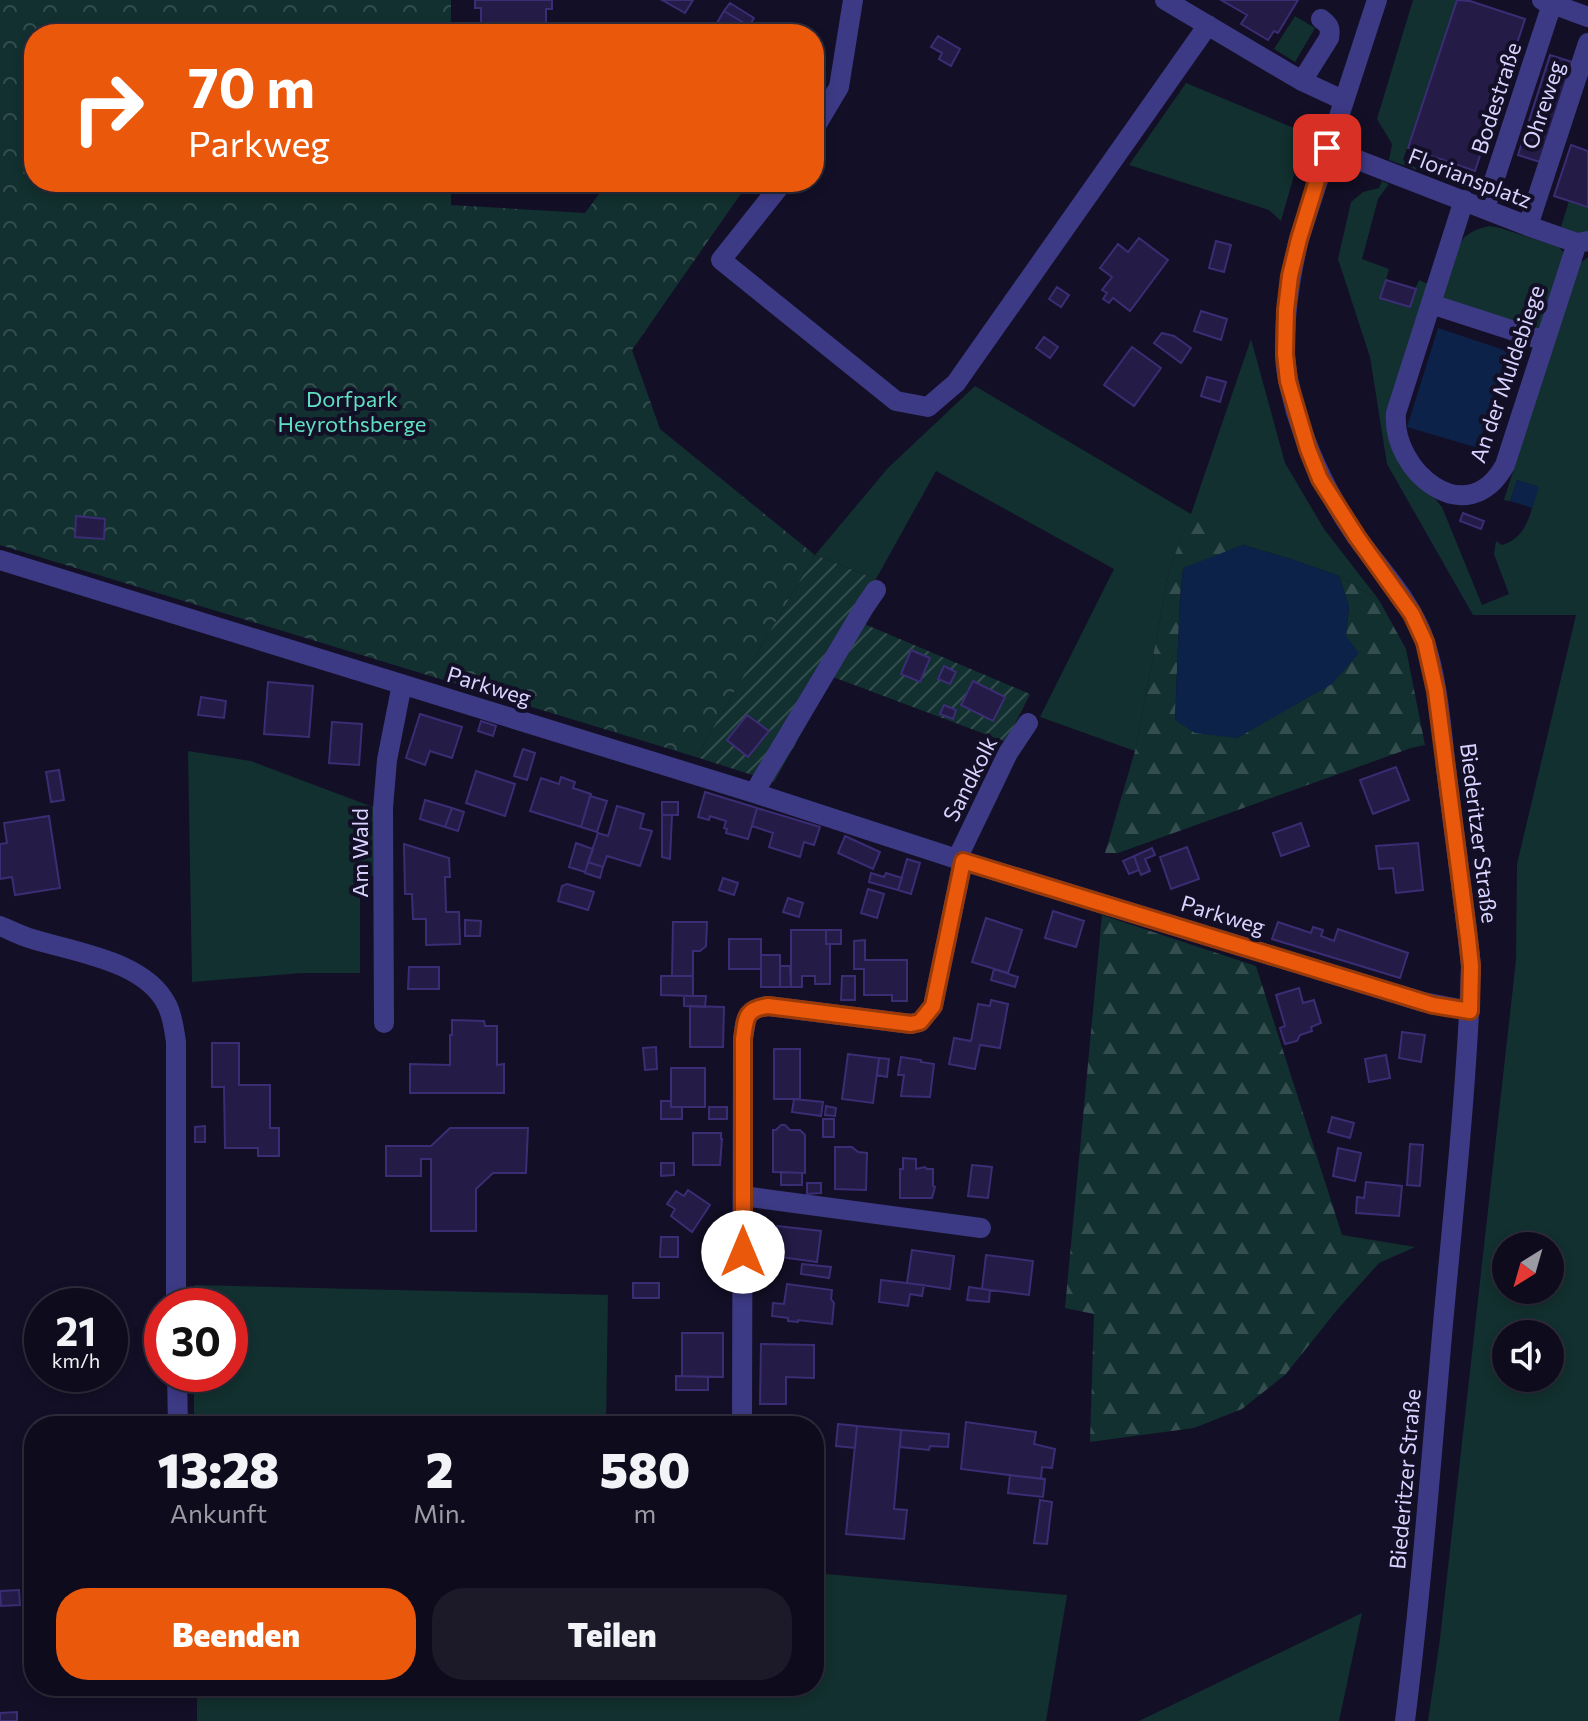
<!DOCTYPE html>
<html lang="de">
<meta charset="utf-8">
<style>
body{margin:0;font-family:Commissioner,sans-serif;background:#1c1929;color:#f1f3f6;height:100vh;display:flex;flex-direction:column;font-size:30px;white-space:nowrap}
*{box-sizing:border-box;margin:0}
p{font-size:26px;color:#9b9ba3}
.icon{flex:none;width:44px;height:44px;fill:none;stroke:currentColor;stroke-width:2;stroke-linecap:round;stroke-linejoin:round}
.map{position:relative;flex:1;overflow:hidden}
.panel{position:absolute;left:24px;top:1416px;width:800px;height:280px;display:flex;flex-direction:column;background:#0e0b1c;border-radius:32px;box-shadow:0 4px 12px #0003,0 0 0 2px #2e2b3b}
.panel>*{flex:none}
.guide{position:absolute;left:24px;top:24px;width:800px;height:168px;border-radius:32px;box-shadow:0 4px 12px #0003,0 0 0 2px #2e2b3b;background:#ea580c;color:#fff;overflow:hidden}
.needle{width:52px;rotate:217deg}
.tools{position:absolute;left:1492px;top:1232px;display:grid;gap:16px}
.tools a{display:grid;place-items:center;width:72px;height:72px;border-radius:50%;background:#0e0b1c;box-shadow:0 4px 12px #0003,0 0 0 2px #2e2b3b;font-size:40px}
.speed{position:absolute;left:24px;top:1288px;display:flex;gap:16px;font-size:40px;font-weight:700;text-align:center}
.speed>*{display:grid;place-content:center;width:104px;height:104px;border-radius:50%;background:#0e0b1c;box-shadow:0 4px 12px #0003,0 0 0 2px #2e2b3b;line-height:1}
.speed small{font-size:20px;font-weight:400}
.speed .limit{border:12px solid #d22;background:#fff;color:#111}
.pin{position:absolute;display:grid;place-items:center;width:68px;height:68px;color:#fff;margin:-34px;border-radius:16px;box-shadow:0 4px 12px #0006}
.me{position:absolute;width:88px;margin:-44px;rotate:0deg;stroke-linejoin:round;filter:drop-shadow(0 0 6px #0008)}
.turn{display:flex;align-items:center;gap:28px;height:168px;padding:0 32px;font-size:36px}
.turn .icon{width:104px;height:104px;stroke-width:2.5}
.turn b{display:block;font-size:56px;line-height:68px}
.eta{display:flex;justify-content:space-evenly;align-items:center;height:136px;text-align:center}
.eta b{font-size:48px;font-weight:800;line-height:56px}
.action{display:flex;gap:16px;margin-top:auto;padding:16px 32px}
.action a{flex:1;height:92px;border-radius:32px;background:#ea580c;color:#fff;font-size:32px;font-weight:800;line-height:92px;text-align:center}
.action a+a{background:#1c1929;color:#f1f3f6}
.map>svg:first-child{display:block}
.grass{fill:#12302f;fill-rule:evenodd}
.forest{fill:url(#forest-firs)}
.park{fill:url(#park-crowns)}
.garden{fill:url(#garden-furrows)}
.water{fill:#0c2248}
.building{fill:#241b47;stroke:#3b2d73;stroke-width:2}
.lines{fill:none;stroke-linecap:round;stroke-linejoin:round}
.minor{stroke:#3d3a85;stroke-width:20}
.route-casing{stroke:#983908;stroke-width:20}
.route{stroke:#ea580c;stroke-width:14}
.labels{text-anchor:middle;stroke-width:8;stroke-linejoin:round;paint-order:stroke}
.street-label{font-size:22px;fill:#d9d4ff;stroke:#130f26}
.park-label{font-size:22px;fill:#5fe0c0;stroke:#130f26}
</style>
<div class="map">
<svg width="1588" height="1721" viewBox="0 0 1588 1721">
<defs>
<pattern id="forest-firs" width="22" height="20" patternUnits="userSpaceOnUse" patternTransform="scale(2)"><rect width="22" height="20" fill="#12302f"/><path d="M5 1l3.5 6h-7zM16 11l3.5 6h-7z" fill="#344d4e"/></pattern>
<pattern id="park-crowns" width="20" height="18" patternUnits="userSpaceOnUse" patternTransform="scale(2)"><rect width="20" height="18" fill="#12302f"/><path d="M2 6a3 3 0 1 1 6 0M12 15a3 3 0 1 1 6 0" fill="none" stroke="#344d4e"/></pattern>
<pattern id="garden-furrows" width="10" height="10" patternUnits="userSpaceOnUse" patternTransform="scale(2)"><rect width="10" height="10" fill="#12302f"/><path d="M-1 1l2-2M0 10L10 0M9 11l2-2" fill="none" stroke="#344d4e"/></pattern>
</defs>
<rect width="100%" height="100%" fill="#130f26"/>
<!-- grass -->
<path class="grass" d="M1413,0H1457L1403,160L1425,173L1389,160L1392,144L1377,119Z
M1295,16L1315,28L1295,62L1274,49Z
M1186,83L1306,133L1281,221L1269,210L1129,165Z
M1382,181L1389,184L1378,199L1362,259L1389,269L1386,280L1415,289L1419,280L1430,285L1393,402L1432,495L1442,507L1482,605L1509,594L1494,554L1496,541L1502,545C1528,538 1531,510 1538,487L1517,480L1510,501L1504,500L1576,270L1580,263L1588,257V1721H1428L1440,1639L1516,960L1517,864L1576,615H1473L1387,464L1370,357L1338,259L1351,202L1363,192L1379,188ZM1506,1246H1550V1290H1506ZM1506,1334H1550V1378H1506Z
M1569,201L1588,207V232L1579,233L1561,227Z
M1490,226L1500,228L1559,247L1564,253L1541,329L1538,331L1441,298C1446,283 1454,246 1466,236C1473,230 1481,228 1490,226Z
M1251,339L1285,463L1324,529L1379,600L1339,576L1291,559L1243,545L1191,515L1170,567L1135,751L1040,717L1114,569L936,471L876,579L815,555L888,468L975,386L1191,514Z
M188,751L251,761L373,807V876L360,877V973H301L192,982Z
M195,1285L608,1295L606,1426H194V1374H230V1306H194Z
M814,1573L1067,1595L1046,1721H197V1686H814Z
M1362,1613L1339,1721H1139Z"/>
<!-- forest -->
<path class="forest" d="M1191,514L1243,545L1183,569L1180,598L1175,720L1237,738L1283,711L1346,636L1349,606L1339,576L1379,600L1406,649L1425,745L1411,748L1118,853H1105L1135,751L1170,567Z
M1102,915L1256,966L1342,1235L1415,1247L1379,1263L1337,1310L1285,1375L1242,1409L1194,1428L1090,1442L1094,1314L1065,1308Z"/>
<!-- park -->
<path class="park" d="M0,0H451V34H34V182H451V205L585,213L608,182H749L632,350L660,429L815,555L696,757L0,545Z"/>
<!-- garden -->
<path class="garden" d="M815,555L876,579L855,620L1030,694L1006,742L833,677L774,782L696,757Z"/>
<!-- water -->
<path class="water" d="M1438,328L1507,351L1478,448L1407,427Z
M1517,480L1539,487L1532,508L1510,501Z
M1243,545L1291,559L1339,576L1349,606L1346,636L1359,653L1332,684L1237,738L1195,733L1175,720L1180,598L1183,568Z"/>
<!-- building -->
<path class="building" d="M475,0H552V9H546V24L481,23V8H475Z
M662,0H693L685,13Z
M1221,0H1298L1278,33L1274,31L1268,40L1241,24L1247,15Z
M1457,0L1470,1L1525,19L1475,171L1408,148Z
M730,3L754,18L749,26L724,11Z
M724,11L749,26L744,34H725L714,28Z
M938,36L960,49L951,66L939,59L942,53L931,47Z
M1550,55L1575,63L1543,163L1518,155Z
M1571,145L1588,151V207L1554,196Z
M1139,238L1168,260L1130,311L1113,298L1109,303L1103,299L1107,293L1102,290L1112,277L1100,268L1118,244L1128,252Z
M1216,241L1231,245L1224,272L1209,268Z
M1386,280L1416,289L1410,307L1380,298Z
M1057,287L1069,295L1061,307L1049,299Z
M1201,311L1227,319L1221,340L1194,331Z
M1162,333L1174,336L1191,348L1181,363L1154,343Z
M1044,337L1058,347L1050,358L1036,348Z
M1132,347L1161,368L1134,406L1104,385Z
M1207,377L1226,382L1220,402L1201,396Z
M1463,513L1484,521L1481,529L1460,521Z
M76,516L105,519L104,539L75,537Z
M911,650L930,658L920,682L901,674Z
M944,666L956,672L950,684L938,679Z
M973,681L1005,697L993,721L961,705Z
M268,682L313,686L309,737L264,734Z
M201,697L226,701L224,718L198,715Z
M944,705L956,710L953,719L940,714Z
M420,714L462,727L452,758L430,751L425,765L406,758Z
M747,715L769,731L748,757L727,740Z
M481,721L496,726L493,736L478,731Z
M332,722L362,724L359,765L329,763Z
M523,749L535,753L527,780L514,776Z
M1396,767L1409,800L1373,814L1360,780Z
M59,770L64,800L51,802L46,772Z
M476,771L515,784L505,816L466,803Z
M561,777L575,782L573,788L591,794L581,827L530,811L541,778L559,784Z
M705,792L757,808L748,839L726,833L727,829L724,828L726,821L710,816L709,820L698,817Z
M590,796L607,801L597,832L581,827Z
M425,800L452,808L445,827L420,819Z
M662,802H678V815H662Z
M617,806L644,814L640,828L652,831L640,866L607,856L603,867L588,862L598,833L608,836Z
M452,808L464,812L458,831L445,827Z
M757,808L820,827L814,845L804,842L800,857L769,847L773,833L752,826Z
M662,815H672L670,859L662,857Z
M49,816L60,888L15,895L12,877L0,879V844L7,843L4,823Z
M1301,823L1309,846L1281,856L1273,833Z
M845,836L880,852L873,869L838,853Z
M576,843L593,849L585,872L569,867Z
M1418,843L1423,890L1396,893L1393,868L1379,869L1376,846Z
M404,844L449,858L450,877H445L446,912H459L460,944L426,945V919H413L412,894H405Z
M1187,847L1199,879L1171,889L1160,857Z
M1152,848L1155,855L1145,859L1150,871L1141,875L1134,856Z
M1134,856L1139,870L1129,874L1123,861Z
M907,859L920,863L911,894L898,890Z
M588,862L603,867L600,878L585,873Z
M871,873L884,877L886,873L902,878L898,890L869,882Z
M723,878L738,883L734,895L719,890Z
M567,884L594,892L588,910L558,901L562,886Z
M868,889L884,894L877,918L861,913Z
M788,898L803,903L799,917L783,912Z
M1053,911L1084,921L1076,947L1045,938Z
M986,918L1022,930L1008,973L972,962Z
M465,920L481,921L480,936H465Z
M673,922H707L706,946L700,951H693V976H672Z
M1278,922L1311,933L1313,927L1323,930L1321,936L1334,941L1338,929L1408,953L1400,978L1272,939Z
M791,930H826V944H830V984H815V976H802V987H791Z
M826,930H841V944H826Z
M729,939H761V969H729Z
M865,940V960H907V1001H892V995H864V969H854V941Z
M761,955H780V987H761Z
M780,966H790L791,987H780Z
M409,967H439V989H408Z
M994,969L1018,977L1015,987L991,980Z
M661,976H693V996L661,995Z
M842,976H855V1000H841Z
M1299,988L1303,1003L1314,1000L1321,1023L1311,1027L1312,1031L1300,1035L1297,1041L1285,1044L1280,1028L1285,1026L1276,995Z
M684,996H706L705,1007L684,1006Z
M991,1000L1008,1004L1000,1048L980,1045L975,1069L949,1064L954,1038L971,1041L978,1004L990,1006Z
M690,1006L724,1007L723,1047H690Z
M452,1020L484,1021L485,1026H497V1065L504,1064V1093H410V1064L450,1065V1035H452Z
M1402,1032L1425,1035L1421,1062L1399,1058Z
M212,1043H239V1085H270V1128H279V1156H258V1148H225L224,1087H212Z
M656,1047L657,1069L645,1070L643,1048Z
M774,1049H800V1099H774Z
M848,1054L879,1058L873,1103L842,1099Z
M1386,1055L1390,1078L1369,1082L1365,1059Z
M901,1057L921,1060V1062L934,1064L930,1097L901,1096L904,1075H898Z
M879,1058L889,1059L887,1077L877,1075Z
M671,1068H705V1107H671Z
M794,1099L823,1102L821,1116L792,1112Z
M661,1101H671V1107H682V1119H661Z
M826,1106L836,1108L835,1116L825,1115Z
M709,1107H727V1119H709Z
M1332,1117L1354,1123L1350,1138L1328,1132Z
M823,1119H834V1137H823Z
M781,1125H785L790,1130H800L805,1135V1173L773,1172V1130H776Z
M205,1126V1142H195V1127Z
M450,1128H528L526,1173H493L476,1189V1231H431V1159H421V1176H386V1146H431Z
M693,1133H721V1139H722L720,1165H693Z
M1410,1144L1423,1145L1420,1186L1407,1185Z
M835,1147H852L858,1152L867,1153L866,1190L835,1189Z
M1338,1148L1361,1153L1355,1181L1333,1176Z
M903,1158L916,1159V1169L925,1167L927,1169H933V1186L935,1187L932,1198H900V1169H903Z
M661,1163H674V1175L661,1176Z
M972,1165L992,1167L988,1198L968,1196Z
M781,1172L802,1173V1185H781Z
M1366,1182L1402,1186L1399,1216L1356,1213L1357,1197L1364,1198Z
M807,1183H821V1193L807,1194Z
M688,1190L710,1205L692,1232L671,1216L675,1209L667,1204L676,1191L684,1196Z
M777,1226L821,1231L817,1262L773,1256Z
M661,1237H678V1257H660Z
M912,1250L954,1256L950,1289L907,1283Z
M986,1255L1033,1261L1029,1295L982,1289Z
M802,1264L831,1267L829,1278L801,1274Z
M881,1280L924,1285L922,1296L910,1294L908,1306L879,1302Z
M633,1283H659V1298H633Z
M787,1284L832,1290L831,1299L834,1303L832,1324L798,1320V1322L788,1321V1318L772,1316L773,1303L784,1304Z
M969,1287L990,1290L989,1302L967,1300Z
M682,1333H723V1377L682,1376Z
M761,1344L814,1345V1378L786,1377V1404H760Z
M676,1376L708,1377V1390H676Z
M680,1421H725V1426H680Z
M966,1422L1036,1432L1034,1444L1055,1449L1052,1468L1042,1467L1041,1479L961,1469Z
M838,1424L857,1426L855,1448L836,1446Z
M857,1426L901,1430L894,1509L907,1510L904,1539L846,1534Z
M901,1430L949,1434L948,1447L930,1446L929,1450L900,1447Z
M1010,1475L1045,1479L1043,1497L1008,1493Z
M1040,1500L1052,1502L1047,1544L1034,1543Z
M19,1590L20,1605L1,1606L0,1591Z
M17,1712V1721H0V1713Z"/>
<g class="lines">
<!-- minor -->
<path class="minor" d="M1165,0L1302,81L1343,100
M1377,0L1299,239C1290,277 1284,314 1285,353C1285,373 1291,392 1296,412C1310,458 1329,497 1356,536C1380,570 1412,602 1425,642C1438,682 1441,726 1446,768C1454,834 1464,900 1471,966C1467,1089 1453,1212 1442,1335C1431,1463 1421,1593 1405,1721
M1542,0L1588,17
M1302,81L1329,38C1331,28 1329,25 1321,19
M814,129L839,87L853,0
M1327,148L1528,226L1577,243L1588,241
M783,182L721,260L896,401L928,407L956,383L1208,25
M1464,200L1396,413C1391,471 1467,534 1505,465L1577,243
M1485,208L1552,4
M1528,226L1588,43
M1431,304L1545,341
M0,560L754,793L963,861L1423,1002L1470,1011
M754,793L865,606L876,590
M957,859L1008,753L1028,723
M0,926C10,930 19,935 29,938C72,952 145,960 167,1005C173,1017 174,1029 176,1042V1306
M384,1023L383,808L387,760L402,684
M743,1196L981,1228
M177,1374L178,1426
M742,1426L743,1039C746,1018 745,1009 768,1006L911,1024L920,1022L933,1006L963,861"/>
</g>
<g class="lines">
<defs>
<path id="route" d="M743,1252V1039C746,1018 745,1009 768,1006L911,1024L920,1022L933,1006L963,861L1433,1005L1470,1011L1471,966L1468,938L1436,691L1425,642L1412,614L1357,537L1320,479L1308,449L1288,381L1285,354L1286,310L1290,276L1299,239L1327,148"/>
</defs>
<!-- route casing -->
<use href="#route" class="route-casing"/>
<!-- route -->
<use href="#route" class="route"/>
</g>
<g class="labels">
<!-- street labels -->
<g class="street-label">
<text transform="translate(1496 98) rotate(-72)" y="8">Bodestraße</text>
<text transform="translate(1543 105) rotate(-72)" y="8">Ohreweg</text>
<text transform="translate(1470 178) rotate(21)" y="8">Floriansplatz</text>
<text transform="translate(1507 374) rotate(-71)" y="8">An der Muldebiege</text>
<text transform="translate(489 686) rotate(17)" y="8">Parkweg</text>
<text transform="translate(970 779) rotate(-63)" y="8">Sandkolk</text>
<text transform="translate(1479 833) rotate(83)" y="8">Biederitzer Straße</text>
<text transform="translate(360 853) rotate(-90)" y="8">Am Wald</text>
<text transform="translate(1223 915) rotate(17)" y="8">Parkweg</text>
<text transform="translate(1405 1479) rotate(-85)" y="8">Biederitzer Straße</text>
</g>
<!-- park labels -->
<g class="park-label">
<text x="352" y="407">Dorfpark<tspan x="352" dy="25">Heyrothsberge</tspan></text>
</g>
</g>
</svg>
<div class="tools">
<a><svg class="needle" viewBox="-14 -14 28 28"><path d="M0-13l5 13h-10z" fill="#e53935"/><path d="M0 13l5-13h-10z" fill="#9b9ba3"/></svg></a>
<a><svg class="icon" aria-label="sound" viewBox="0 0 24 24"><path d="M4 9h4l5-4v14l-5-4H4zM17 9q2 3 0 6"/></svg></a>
</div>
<div class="speed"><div>21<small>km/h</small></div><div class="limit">30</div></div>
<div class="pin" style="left:1327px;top:148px;background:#d93025"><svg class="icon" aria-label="arrive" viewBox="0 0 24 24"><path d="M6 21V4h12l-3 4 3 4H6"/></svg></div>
<svg class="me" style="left:743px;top:1252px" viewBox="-20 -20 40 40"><circle r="19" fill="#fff"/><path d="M0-13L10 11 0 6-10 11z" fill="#ea580c"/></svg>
<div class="guide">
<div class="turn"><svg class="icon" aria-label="right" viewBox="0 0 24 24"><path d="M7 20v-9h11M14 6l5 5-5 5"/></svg><div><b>70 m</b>Parkweg</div></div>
</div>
<section class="panel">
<div class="eta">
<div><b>13:28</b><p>Ankunft</p></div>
<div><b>2</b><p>Min.</p></div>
<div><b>580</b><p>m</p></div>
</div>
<div class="action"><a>Beenden</a><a>Teilen</a></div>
</section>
</div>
